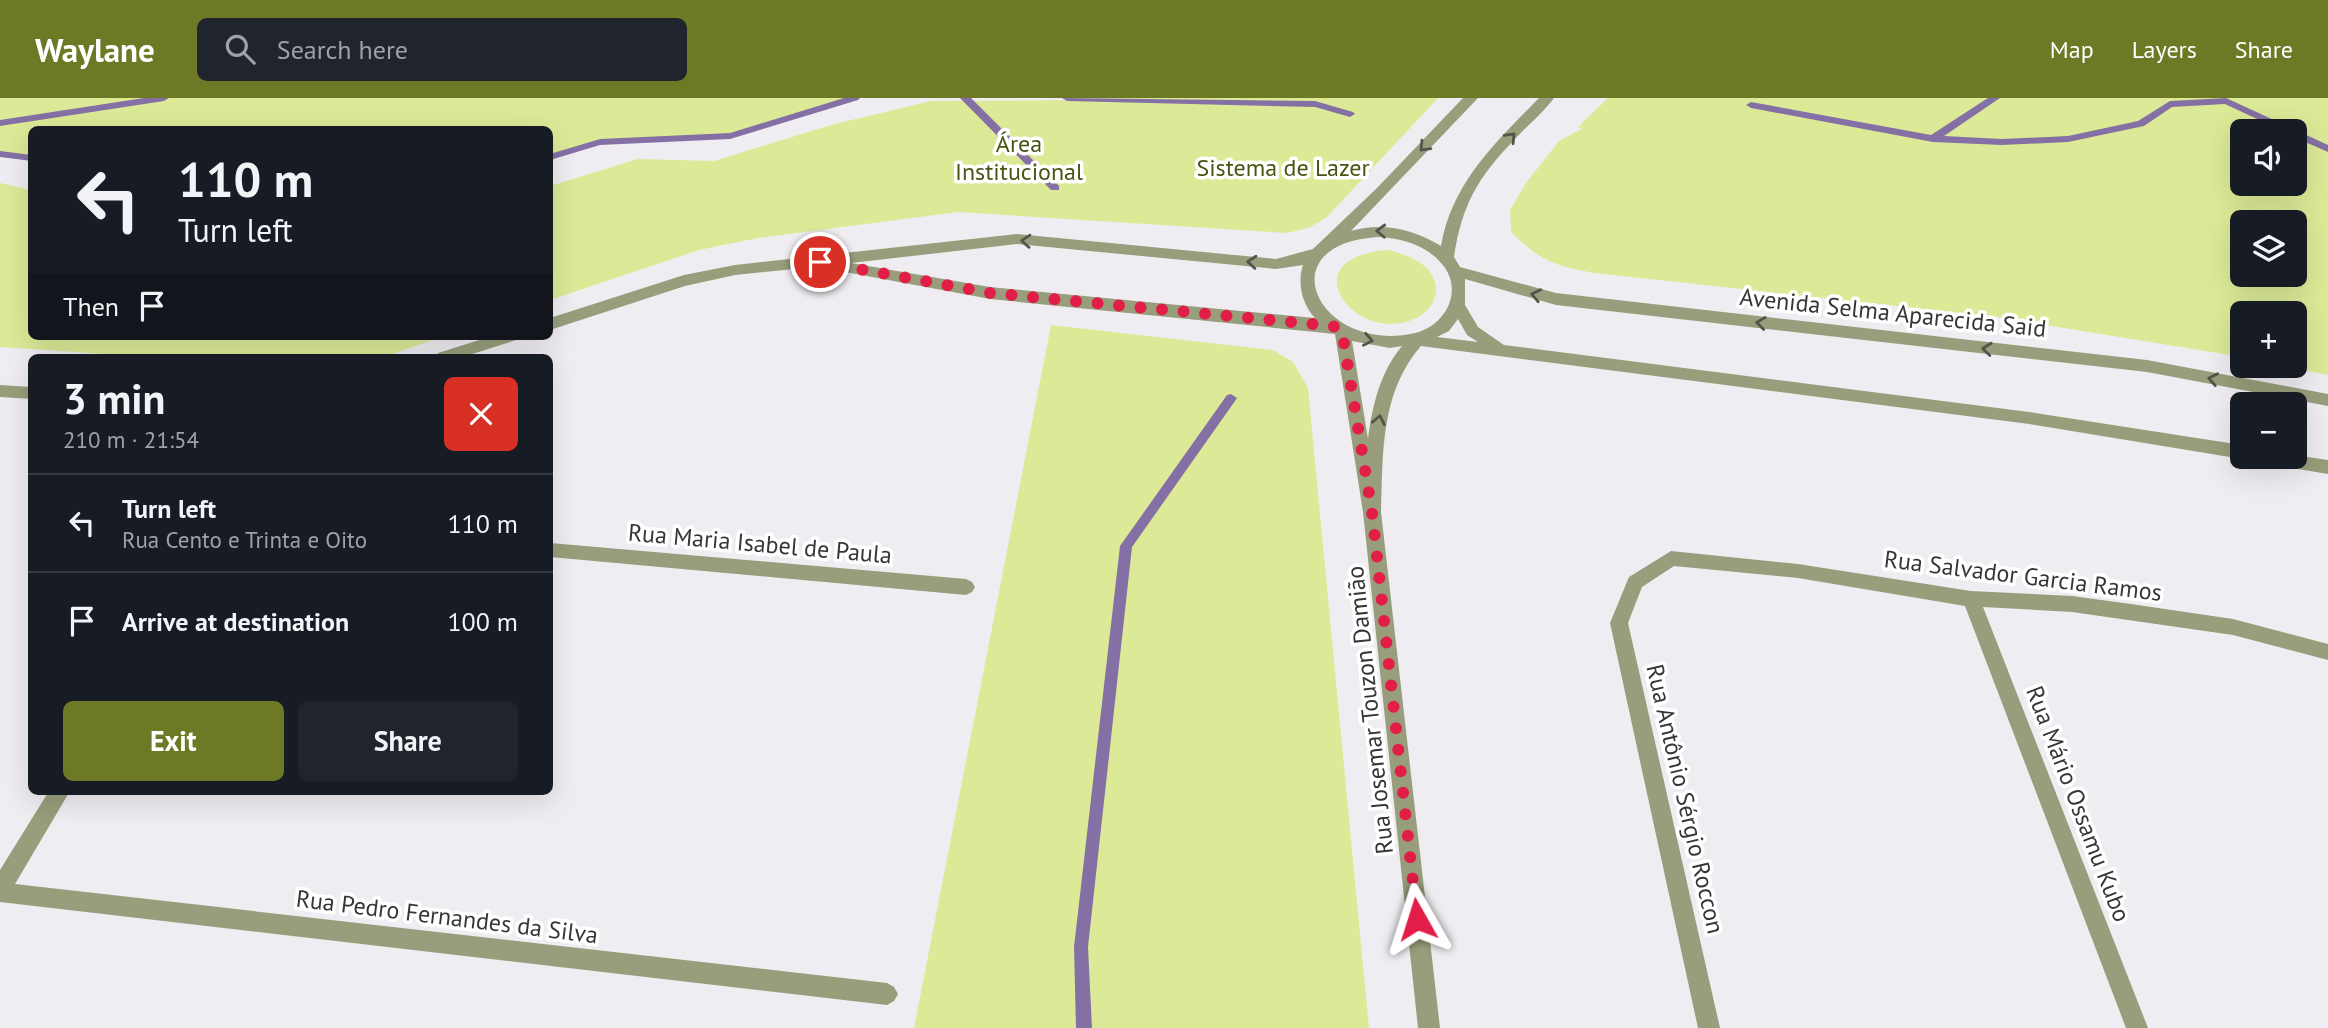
<!DOCTYPE html>
<meta charset="utf-8">
<style>
body{margin:0;font-family:"PT Sans",sans-serif;background:#20242c;color:#f1f3f6;height:100vh;display:flex;flex-direction:column;font-size:26px;white-space:nowrap}
*{box-sizing:border-box;margin:0}
p{font-size:23px;color:#9ea1a6}
.icon{flex:none;width:38px;height:38px;fill:none;stroke:currentColor;stroke-width:2;stroke-linecap:round;stroke-linejoin:round}
.map{position:relative;flex:1;overflow:hidden}
.side{position:absolute;left:28px;top:256px;width:525px;height:441px;display:flex;flex-direction:column;background:#171b24;border-radius:10px;box-shadow:0 7px 28px #0002}
.side>*{flex:none}
.banner{position:absolute;left:28px;top:28px;width:525px;height:214px;border-radius:10px;box-shadow:0 7px 28px #0002;background:#171b24;color:#f1f3f6;overflow:hidden}
.fabs{position:absolute;left:2230px;top:21px;display:grid;gap:14px}
.fabs a{display:grid;place-items:center;width:77px;height:77px;border-radius:10px;background:#171b24;box-shadow:0 7px 28px #0002;font-size:35px}
.pin{position:absolute;display:grid;place-items:center;width:60px;height:60px;color:#fff;margin:-30px;border:4px solid #fff;border-radius:50%;box-shadow:0 2px 7px #0007}
.me{position:absolute;width:77px;margin:-38px;rotate:354deg;stroke-linejoin:round;filter:drop-shadow(0 0 5px #0008)}
.turn{display:flex;align-items:center;gap:24px;height:147px;padding:0 35px;font-size:32px}
.turn .icon{width:91px;height:91px;stroke-width:2.5}
.turn b{display:block;font-size:49px;line-height:60px}
.then{display:flex;align-items:center;height:66px;padding:0 35px;background:#0003;gap:14px;font-size:26px}
.round{display:grid;place-items:center;flex:none;width:74px;height:74px;border-radius:10px;background:#20242c}
.overview{display:flex;align-items:center;justify-content:space-between;height:119px;padding:0 35px}
h1{font-size:42px;font-weight:600;line-height:52px}
.action{display:flex;gap:14px;margin-top:auto;padding:14px 35px}
.action a{flex:1;height:80px;border-radius:10px;background:#6e7925;color:#fff;font-size:28px;font-weight:600;line-height:80px;text-align:center}
.action a+a{background:#20242c;color:#f1f3f6}
ul{padding:0;list-style:none}
li{display:flex;align-items:center;gap:21px;height:98px;padding:0 35px;border-top:2px solid #363941}
li div{flex:1}
li b{display:block;font-size:26px}
li em{font-style:normal}
header{display:flex;align-items:center;gap:42px;box-sizing:border-box;height:98px;padding:0 35px;background:#6e7925;color:#fff}
header strong{font-size:33px}
nav{display:flex;gap:38px;margin-inline-start:auto;font-size:24px}
.search{width:490px;height:63px;background:#20242c;display:flex;align-items:center;gap:18px;box-sizing:border-box;padding:0 24px;border-radius:10px;color:#9ea1a6;font-size:26px}
.map>svg:first-child{display:block}
.green{fill:#dcea97;fill-rule:evenodd}
.lines{fill:none;stroke-linecap:round;stroke-linejoin:round}
.stream{fill:#8570a5;fill-rule:evenodd}
.minor{fill:#989e7b;fill-rule:evenodd}
.oneway{stroke:#53554b}
.route{stroke:#e11d48;stroke-width:12;stroke-dasharray:0 21.6}
.labels{text-anchor:middle;stroke-width:7;stroke-linejoin:round;paint-order:stroke}
.park-label{font-size:24px;fill:#4b5414;stroke:#fff}
.street-label{font-size:24px;fill:#363637;stroke:#fff}
</style>
<header>
<strong>Waylane</strong>
<div class="search"><svg class="icon" aria-label="search" viewBox="0 0 24 24"><circle cx="10" cy="10" r="6"/><path d="M15 15l6 6"/></svg>Search here</div>
<nav><a>Map</a><a>Layers</a><a>Share</a></nav>
</header>
<div class="map">
<svg width="2328" height="930" viewBox="0 0 2328 930">
<rect width="100%" height="100%" fill="#efedf1"/>
<!-- green -->
<path class="green" d="M0,0H855L730,38L600,44L550,59V32H32L31,60L0,56Z
M1067,0H1438L1326,120L1308,130L1287,135L958,114L758,140L699,152L550,202V88L638,61L714,63L831,27L931,3L1073,2Z
M1608,0H2328V277L2284,268H2294V215H2242V259L1997,219L1594,175C1552,167 1541,163 1511,134L1510,112L1526,85L1559,43L1583,30L1578,29ZM2242,33H2294V86H2242ZM2294,124V177H2242V124Z
M0,85L31,92L32,238H444L384,259H152L0,249Z
M1389,152C1410,158 1437,167 1436,194C1435,202 1430,211 1423,216C1362,257 1283,159 1389,152Z
M1051,227L1273,252L1293,264L1308,290L1369,930H914Z"/>
<g class="lines">
<!-- stream -->
<path class="stream" d="M144,0H169L164,3L0,28V22Z
M844,0H860L858,2L730,41L600,47L550,62V56L600,41L730,35Z
M960,0H971L1059,88V92H1051Z
M1062,0L1315,3L1353,14L1355,16L1350,19L1315,9L1067,3Z
M1988,0H2000L1944,38L2002,41L2068,38L2138,23L2170,3L2226,0L2328,47V54L2294,39V33H2283L2225,6L2172,9L2144,28L2068,44L2002,47L1933,44L1751,10L1746,7L1751,4L1931,37Z
M0,53L32,57V63L0,59Z
M1231,296L1237,300L1235,303L1132,449L1088,849L1092,930H1076L1074,849L1120,448L1227,297Z"/>
<!-- minor -->
<path class="minor" d="M1463,0H1478L1351,133C1382,124 1413,131 1441,148C1452,84 1496,44 1539,0H1554C1543,15 1528,27 1516,40C1478,79 1462,106 1454,159L1460,169L1556,195L2147,262L2328,296V308L2147,274L1556,207L1465,181V207L1478,229L1504,247L2029,314L2242,347V359H2248L2242,361L2029,326L1421,248C1380,295 1383,356 1381,414L1440,930H1418L1363,414L1335,236L990,201L840,173L835,172L833,167L735,177L685,188L550,232V220L684,177L735,167L1017,136L1276,161L1313,151L1377,90ZM1378,139C1401,140 1426,147 1441,165C1465,191 1446,228 1415,235C1319,257 1265,146 1378,139ZM1017,146L1276,171L1303,167C1297,184 1302,207 1315,220L990,189L851,165ZM1458,221L1467,237L1478,244L1437,239L1449,233ZM1352,243L1390,250L1402,248C1380,274 1372,309 1368,341Z
M492,238H519L516,242L463,259H436L438,255Z
M0,287L32,289V301L0,299Z
M2294,357L2328,362V376L2268,366L2260,359Z
M550,445L966,481L972,484L975,489L972,494L966,497L550,459Z
M1671,453L1798,466L1971,493L2072,498L2131,506L2233,521L2328,546V562L2233,537L2072,514L1983,509L2148,930H2126L1965,508L1798,480L1674,468L1642,489L1628,525L1720,930H1698L1610,525L1629,479Z
M49,693H70L15,786L887,885L894,889L898,896L894,903L887,907L0,804V772Z"/>
</g>
<!-- one-way arrows -->
<defs><path id="oneway-chevron" d="M-2-3.5L2.5 0L-2 3.5" fill="none" stroke-width="1.6" stroke-linecap="round" stroke-linejoin="round" transform="scale(1.75)"/></defs>
<g class="oneway">
<use href="#oneway-chevron" transform="translate(1511 39) rotate(-47)"/>
<use href="#oneway-chevron" transform="translate(1424 49) rotate(134)"/>
<use href="#oneway-chevron" transform="translate(1381 133) rotate(-178)"/>
<use href="#oneway-chevron" transform="translate(1026 143) rotate(-176)"/>
<use href="#oneway-chevron" transform="translate(1252 164) rotate(-175)"/>
<use href="#oneway-chevron" transform="translate(1536 197) rotate(-168)"/>
<use href="#oneway-chevron" transform="translate(1761 225) rotate(-173)"/>
<use href="#oneway-chevron" transform="translate(1368 242) rotate(11)"/>
<use href="#oneway-chevron" transform="translate(1987 251) rotate(-174)"/>
<use href="#oneway-chevron" transform="translate(2213 281) rotate(-169)"/>
<use href="#oneway-chevron" transform="translate(1379 322) rotate(-79)"/>
</g>
<g class="lines">
<!-- route -->
<path class="route" d="M820,164L990,195L1333,228L1342,233L1372,414L1417,821"/>
</g>
<g class="labels">
<!-- park labels -->
<g class="park-label">
<text x="1019" y="54">Área<tspan x="1019" dy="28">Institucional</tspan></text>
<text x="1283" y="78">Sistema de Lazer</text>
</g>
<!-- street labels -->
<g class="street-label">
<text transform="translate(1893 215) rotate(6)" y="8">Avenida Selma Aparecida Said</text>
<text transform="translate(760 446) rotate(5)" y="8">Rua Maria Isabel de Paula</text>
<text transform="translate(2023 478) rotate(7)" y="8">Rua Salvador Garcia Ramos</text>
<text transform="translate(1370 612) rotate(-96)" y="8">Rua Josemar Touzon Damião</text>
<text transform="translate(1685 701) rotate(77)" y="8">Rua Antônio Sérgio Roccon</text>
<text transform="translate(2078 706) rotate(69)" y="8">Rua Mário Ossamu Kubo</text>
<text transform="translate(447 819) rotate(7)" y="8">Rua Pedro Fernandes da Silva</text>
</g>
</g>
</svg>
<div class="fabs">
<a><svg class="icon" aria-label="sound" viewBox="0 0 24 24"><path d="M4 9h4l5-4v14l-5-4H4zM17 9q2 3 0 6"/></svg></a>
<a><svg class="icon" aria-label="layers" viewBox="0 0 24 24"><path d="M12 4l9 5-9 5-9-5zM3 14l9 5 9-5"/></svg></a>
<a>+</a>
<a>−</a>
</div>
<div class="pin" style="left:820px;top:164px;background:#d93025"><svg class="icon" aria-label="arrive" viewBox="0 0 24 24"><path d="M6 21V4h12l-3 4 3 4H6"/></svg></div>
<svg class="me" style="left:1417px;top:821px" viewBox="-20 -20 40 40"><path d="M0-17L14 15 0 8-14 15z" fill="#e11d48" stroke="#fff" stroke-width="4"/></svg>
<div class="banner">
<div class="turn"><svg class="icon" aria-label="left" viewBox="0 0 24 24"><path d="M17 20v-9H6M10 6l-5 5 5 5"/></svg><div><b>110 m</b>Turn left</div></div>
<div class="then">Then<svg class="icon" aria-label="arrive" viewBox="0 0 24 24"><path d="M6 21V4h12l-3 4 3 4H6"/></svg></div>
</div>
<section class="side">
<div class="overview"><div><h1>3 min</h1><p>210 m · 21:54</p></div><a class="round" style="background:#d93025;color:#fff"><svg class="icon" aria-label="close" viewBox="0 0 24 24"><path d="M6 6l12 12M18 6L6 18"/></svg></a></div>
<ul>
<li><svg class="icon" aria-label="left" viewBox="0 0 24 24"><path d="M17 20v-9H6M10 6l-5 5 5 5"/></svg><div><b>Turn left</b><p>Rua Cento e Trinta e Oito</p></div><em>110 m</em></li>
<li><svg class="icon" aria-label="arrive" viewBox="0 0 24 24"><path d="M6 21V4h12l-3 4 3 4H6"/></svg><div><b>Arrive at destination</b></div><em>100 m</em></li>
</ul>
<div class="action"><a>Exit</a><a>Share</a></div>
</section>
</div>
